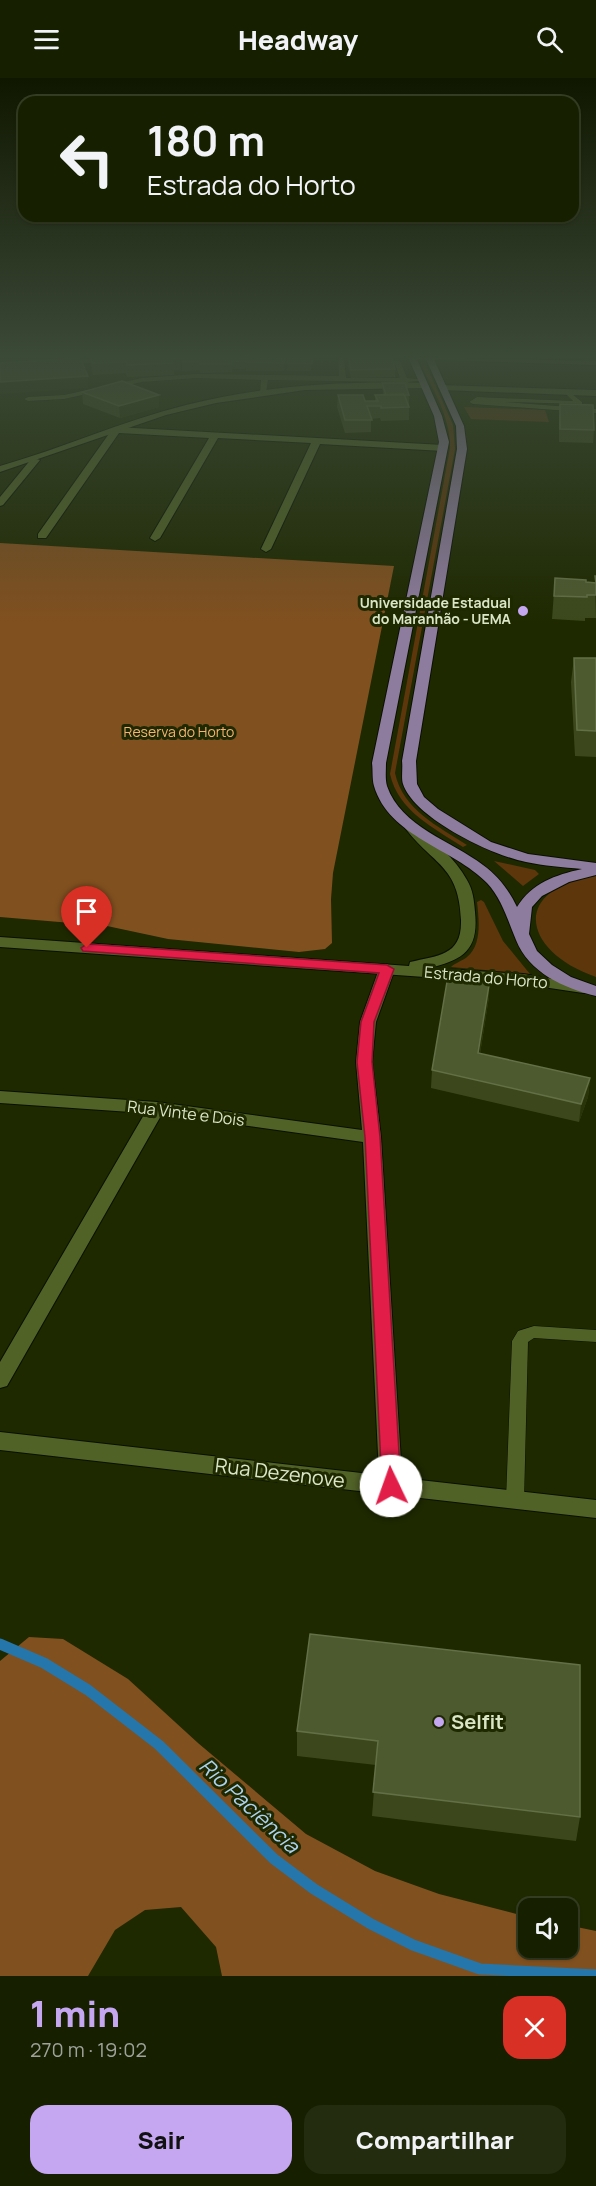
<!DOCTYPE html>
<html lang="pt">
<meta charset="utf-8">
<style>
body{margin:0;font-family:Manrope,sans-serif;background:#232c0f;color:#f1f3f6;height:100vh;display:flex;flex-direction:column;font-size:22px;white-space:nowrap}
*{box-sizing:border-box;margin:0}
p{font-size:20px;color:#9ea299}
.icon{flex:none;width:33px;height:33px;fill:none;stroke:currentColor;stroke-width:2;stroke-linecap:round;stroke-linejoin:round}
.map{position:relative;height:1898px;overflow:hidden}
.panel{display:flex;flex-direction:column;background:#161f00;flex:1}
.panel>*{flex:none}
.top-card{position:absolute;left:18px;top:18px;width:561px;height:126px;border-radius:18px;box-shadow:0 2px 4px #0004,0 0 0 2px #353d22;background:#161f00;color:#f1f3f6;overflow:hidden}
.fabs{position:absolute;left:518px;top:1820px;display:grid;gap:12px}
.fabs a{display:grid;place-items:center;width:60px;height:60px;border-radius:12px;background:#161f00;box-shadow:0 2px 4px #0004,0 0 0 2px #353d22;font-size:30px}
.pin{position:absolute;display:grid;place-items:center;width:51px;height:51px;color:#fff;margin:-62px -26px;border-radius:50% 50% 50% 0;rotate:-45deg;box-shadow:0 0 6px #0007}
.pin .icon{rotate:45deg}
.me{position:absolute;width:66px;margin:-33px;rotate:357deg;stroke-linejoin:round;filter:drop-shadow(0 0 4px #0008)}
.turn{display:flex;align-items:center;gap:21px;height:126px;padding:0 30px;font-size:27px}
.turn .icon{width:78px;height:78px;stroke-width:2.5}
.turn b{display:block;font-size:42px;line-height:51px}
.round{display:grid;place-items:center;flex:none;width:63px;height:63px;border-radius:18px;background:#232c0f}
.headline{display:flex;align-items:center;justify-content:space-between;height:102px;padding:0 30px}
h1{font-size:36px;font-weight:800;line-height:45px;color:#c5a7f1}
.action{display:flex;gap:12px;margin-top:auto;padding:12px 30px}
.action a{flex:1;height:69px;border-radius:18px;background:#c5a7f1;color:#111;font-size:24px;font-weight:800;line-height:69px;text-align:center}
.action a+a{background:#232c0f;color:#f1f3f6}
header{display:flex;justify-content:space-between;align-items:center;height:78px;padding:0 30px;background:#161f00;font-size:27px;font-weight:800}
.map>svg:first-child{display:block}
.green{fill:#5d360b}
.forest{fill:#81501f}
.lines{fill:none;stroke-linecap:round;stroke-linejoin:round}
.stream{stroke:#2576ab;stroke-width:11}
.service-casing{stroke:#091000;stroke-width:1}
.minor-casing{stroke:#091000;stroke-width:2}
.tertiary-casing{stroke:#091000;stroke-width:2}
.primary-casing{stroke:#091000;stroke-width:2}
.service{fill:#516227;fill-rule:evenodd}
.minor{fill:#516227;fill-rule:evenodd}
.tertiary{fill:#516227;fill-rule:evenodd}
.primary{fill:#8e7c9e;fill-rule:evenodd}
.wall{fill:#3c481c}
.shaded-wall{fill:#293409}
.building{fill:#4d592e;stroke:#636f46;stroke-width:1.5}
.route{fill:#e11d48;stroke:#92132f;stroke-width:1.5}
.poi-dot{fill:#c5a7f1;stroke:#1e2900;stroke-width:2}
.labels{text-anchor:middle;stroke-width:6;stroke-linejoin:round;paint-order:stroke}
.far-poi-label{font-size:14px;font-weight:bold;fill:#dbe6c7;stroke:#1e2900;text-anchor:end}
.far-park-label{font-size:14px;fill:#f8b372;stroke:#1e2900}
.street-label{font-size:16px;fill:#dbe6c7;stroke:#1e2900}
.near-street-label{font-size:20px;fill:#dbe6c7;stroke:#1e2900}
.near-poi-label{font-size:20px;font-weight:bold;fill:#dbe6c7;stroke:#1e2900;text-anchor:start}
.near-water-label{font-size:21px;font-style:italic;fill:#add2ef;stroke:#1e2900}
</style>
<header><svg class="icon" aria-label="menu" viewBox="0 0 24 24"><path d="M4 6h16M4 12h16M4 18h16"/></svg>Headway<svg class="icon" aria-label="search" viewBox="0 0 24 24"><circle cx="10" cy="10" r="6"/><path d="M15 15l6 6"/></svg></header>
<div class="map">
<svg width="596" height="1898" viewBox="0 0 596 1898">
<rect width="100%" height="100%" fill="#1e2900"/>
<!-- green -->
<path class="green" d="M421,287H426L453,347L455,371L395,695C403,732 438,748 467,767L463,769C434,750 398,733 390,696L450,370C451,341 434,313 421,287Z
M464,329L545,332L549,344L471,341Z
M494,783L535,792L539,796L523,808Z
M596,798V899C523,874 509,811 596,798Z
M481,822L484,824L503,863L530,896L451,889C455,885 462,883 467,879C482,867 479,842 477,824Z"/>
<!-- forest -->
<path class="forest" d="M0,465L394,488L333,795L331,821L332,865L325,871L299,874L168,861L107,848L0,839Z
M29,1559L63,1561L128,1601L198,1665L306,1756L375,1793L439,1816L528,1839V1869H567V1847L596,1853V1898H222L216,1869L181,1829L145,1832L115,1852L88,1898H0V1583Z"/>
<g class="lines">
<!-- stream -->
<path class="stream" d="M0,1566L44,1585L88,1612L159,1667L274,1781L314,1811L371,1846L413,1867L480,1891L596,1897"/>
<defs>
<path id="service" d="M338,279H344L346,300H400L395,286L372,284L374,281L400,283L407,300L425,302L408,304L409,308L406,310L401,304L268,302L266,315L263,317L260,315L261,302L196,300L142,304L64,321L28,323L24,321L28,319L64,317L142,300L196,296L339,298Z
M567,312L582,324V326L504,324L596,331V335L473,326L469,324L477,319L573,323L564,314Z
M534,1248L596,1252V1264L534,1260L528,1264L524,1422L521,1427L515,1430L509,1427L506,1422L512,1263L518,1253Z"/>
<path id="minor" d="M116,349L443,367L448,370L443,373L320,366L271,471L266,474L261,471L311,365L218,360L160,460L155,463L150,460L209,360L119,355L46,460H38V456L113,350Z
M32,380L40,382L3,427L0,428V419Z
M387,886L395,891L376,944L372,984L381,1059L402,1400L596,1422V1440L0,1372V1354L379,1397L363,1064L162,1036L7,1308L0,1310V1284L145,1035L0,1025V1013L157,1024L362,1052L356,984L360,944L379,891Z"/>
<path id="tertiary" d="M116,279H157L153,281L61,287L57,285L61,283Z
M405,279L596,283V287L409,281Z
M425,305L429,308L428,310L305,312L216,325L166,337L0,394V388C63,370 122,343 186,327C264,307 344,303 425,305Z
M439,307L596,312V318L442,312L438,309Z
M412,746L417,747C435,764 455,780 467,802C473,812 474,822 475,834C479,872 463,882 429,890L523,896L589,907L591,910L589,913L583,915L523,906L0,869V859L409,888L410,884C438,877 462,878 461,842C459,787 433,787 405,750Z"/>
<path id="primary" d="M408,279H416L442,338L449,364L386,685C386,692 385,701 387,708C401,749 452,763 483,787C498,798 509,812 517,829C532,805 555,797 582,791C563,789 544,788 526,784C493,778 414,740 403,706C401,700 403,690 402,683L457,371L456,348L425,279H433L464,348L467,371L416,683L417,706L424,719L438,731L491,764L528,776L596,785V797L569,804L542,818L532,829L529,856L537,873L552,887L571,899L596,908V918C564,910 529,895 516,862C508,843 502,821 487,805C453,770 389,759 374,708C372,701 373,692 372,685L439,364L434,338Z"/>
</defs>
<!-- service casing -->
<use href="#service" class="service-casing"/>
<!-- minor casing -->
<use href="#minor" class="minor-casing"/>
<!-- tertiary casing -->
<use href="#tertiary" class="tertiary-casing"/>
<!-- primary casing -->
<use href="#primary" class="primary-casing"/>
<!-- service -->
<use href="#service" class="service"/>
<!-- minor -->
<use href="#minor" class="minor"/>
<!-- tertiary -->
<use href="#tertiary" class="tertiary"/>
<!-- primary -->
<use href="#primary" class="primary"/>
</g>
<!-- wall -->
<path class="wall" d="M90,279H180L181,292H174V297L127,299L126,295L93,297L91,288Z
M182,279L247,282V279H286V284L284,293H246V287L245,291H232V294L200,295V292L182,293Z
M288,279H312L311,293H287Z
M520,279H563L562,281L520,280Z
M349,281L395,291V299L351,300L348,289Z
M382,305L409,317V342L381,343L380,340L371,341V354L345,355L337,329L338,317L365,323H375V317H383Z
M82,314L159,329L120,340L83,326Z
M560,326L594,352L593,365L559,364V338Z
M595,498L596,540H585V543L552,541L555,500L595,505Z
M574,580H596V679L575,678L571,604Z
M489,919L480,976L590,1000L588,1019L579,1044L431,1010L432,992Z
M310,1556L580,1739L576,1763L372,1738L376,1687L297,1678V1653Z"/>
<!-- shaded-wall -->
<path class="shaded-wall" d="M286,279V284L284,293V285Z
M88,298V310L0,316V304Z
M159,317V329L120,340L119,328Z
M490,901L489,919L477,994L478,975Z
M590,1000L588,1019L579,1044L581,1026Z"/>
<!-- building -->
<path class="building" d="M90,279H180V280L172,281L173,285L127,287L126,284L92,285Z
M182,279H246L245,283H232V286H200L199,284H182Z
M247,279H286L284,285L246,284Z
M288,279H312V285H287Z
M80,280L88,298L0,304V285Z
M392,280L395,291L351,292L349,281Z
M122,303L159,317L119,328L82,314Z
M382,305H405L409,317H386Z
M404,316L409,329L381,330V328H367L372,342H345L338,317H363L365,323H378L375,317Z
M560,326L593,327L594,352L560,351Z
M595,498H596V517H587V519L554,518L555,500L586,502V504L596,505Z
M574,580H596V653L577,652Z
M448,898L490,901L478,975L590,1000L581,1026L432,992Z
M310,1556L580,1587V1739L373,1714L378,1663L297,1653Z"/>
<!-- sky -->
<linearGradient id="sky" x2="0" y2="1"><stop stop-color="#101700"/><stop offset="0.51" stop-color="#3b4937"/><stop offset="1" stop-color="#3b4937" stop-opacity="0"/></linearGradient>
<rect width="596" height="545" fill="url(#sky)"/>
<!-- route -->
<path class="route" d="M87,866L387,887L394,891L374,944L372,984L380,1059L401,1408L398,1413L391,1416L385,1413L382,1408L365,1059L357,984L361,944L379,895L83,873L81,870Z"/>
<!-- markers -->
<g class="poi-dot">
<circle cx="523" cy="533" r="6"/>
<circle cx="439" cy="1644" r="6"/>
</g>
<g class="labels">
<!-- far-poi labels -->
<g class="far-poi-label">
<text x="511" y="530">Universidade Estadual<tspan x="511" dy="16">do Maranhão - UEMA</tspan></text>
</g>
<!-- far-park labels -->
<g class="far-park-label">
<text x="179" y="659">Reserva do Horto</text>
</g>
<!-- street labels -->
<g class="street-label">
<text transform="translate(486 899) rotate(5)" y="6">Estrada do Horto</text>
<text transform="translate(186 1035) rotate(7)" y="6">Rua Vinte e Dois</text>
</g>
<!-- near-street labels -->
<g class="near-street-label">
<text transform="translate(280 1395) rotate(7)" y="7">Rua Dezenove</text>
</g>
<!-- near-poi labels -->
<g class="near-poi-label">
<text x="451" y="1651">Selfit</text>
</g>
<!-- near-water labels -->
<g class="near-water-label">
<text transform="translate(249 1728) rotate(43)" y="7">Rio Paciência</text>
</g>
</g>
</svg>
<div class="fabs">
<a><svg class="icon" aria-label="sound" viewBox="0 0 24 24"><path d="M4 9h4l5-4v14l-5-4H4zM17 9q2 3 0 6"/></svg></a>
</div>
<div class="pin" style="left:87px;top:870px;background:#d93025"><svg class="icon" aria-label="arrive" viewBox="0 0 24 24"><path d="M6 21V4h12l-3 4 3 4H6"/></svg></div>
<svg class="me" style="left:391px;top:1408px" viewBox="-20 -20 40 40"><circle r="19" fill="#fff"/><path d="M0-13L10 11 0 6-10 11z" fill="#e11d48"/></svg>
<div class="top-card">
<div class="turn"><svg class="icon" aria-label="left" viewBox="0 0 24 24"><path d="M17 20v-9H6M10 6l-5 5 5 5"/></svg><div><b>180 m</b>Estrada do Horto</div></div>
</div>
</div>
<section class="panel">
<div class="headline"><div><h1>1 min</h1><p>270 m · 19:02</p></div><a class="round" style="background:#d93025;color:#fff"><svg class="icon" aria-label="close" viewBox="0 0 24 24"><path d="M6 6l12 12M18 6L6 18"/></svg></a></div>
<div class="action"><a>Sair</a><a>Compartilhar</a></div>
</section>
